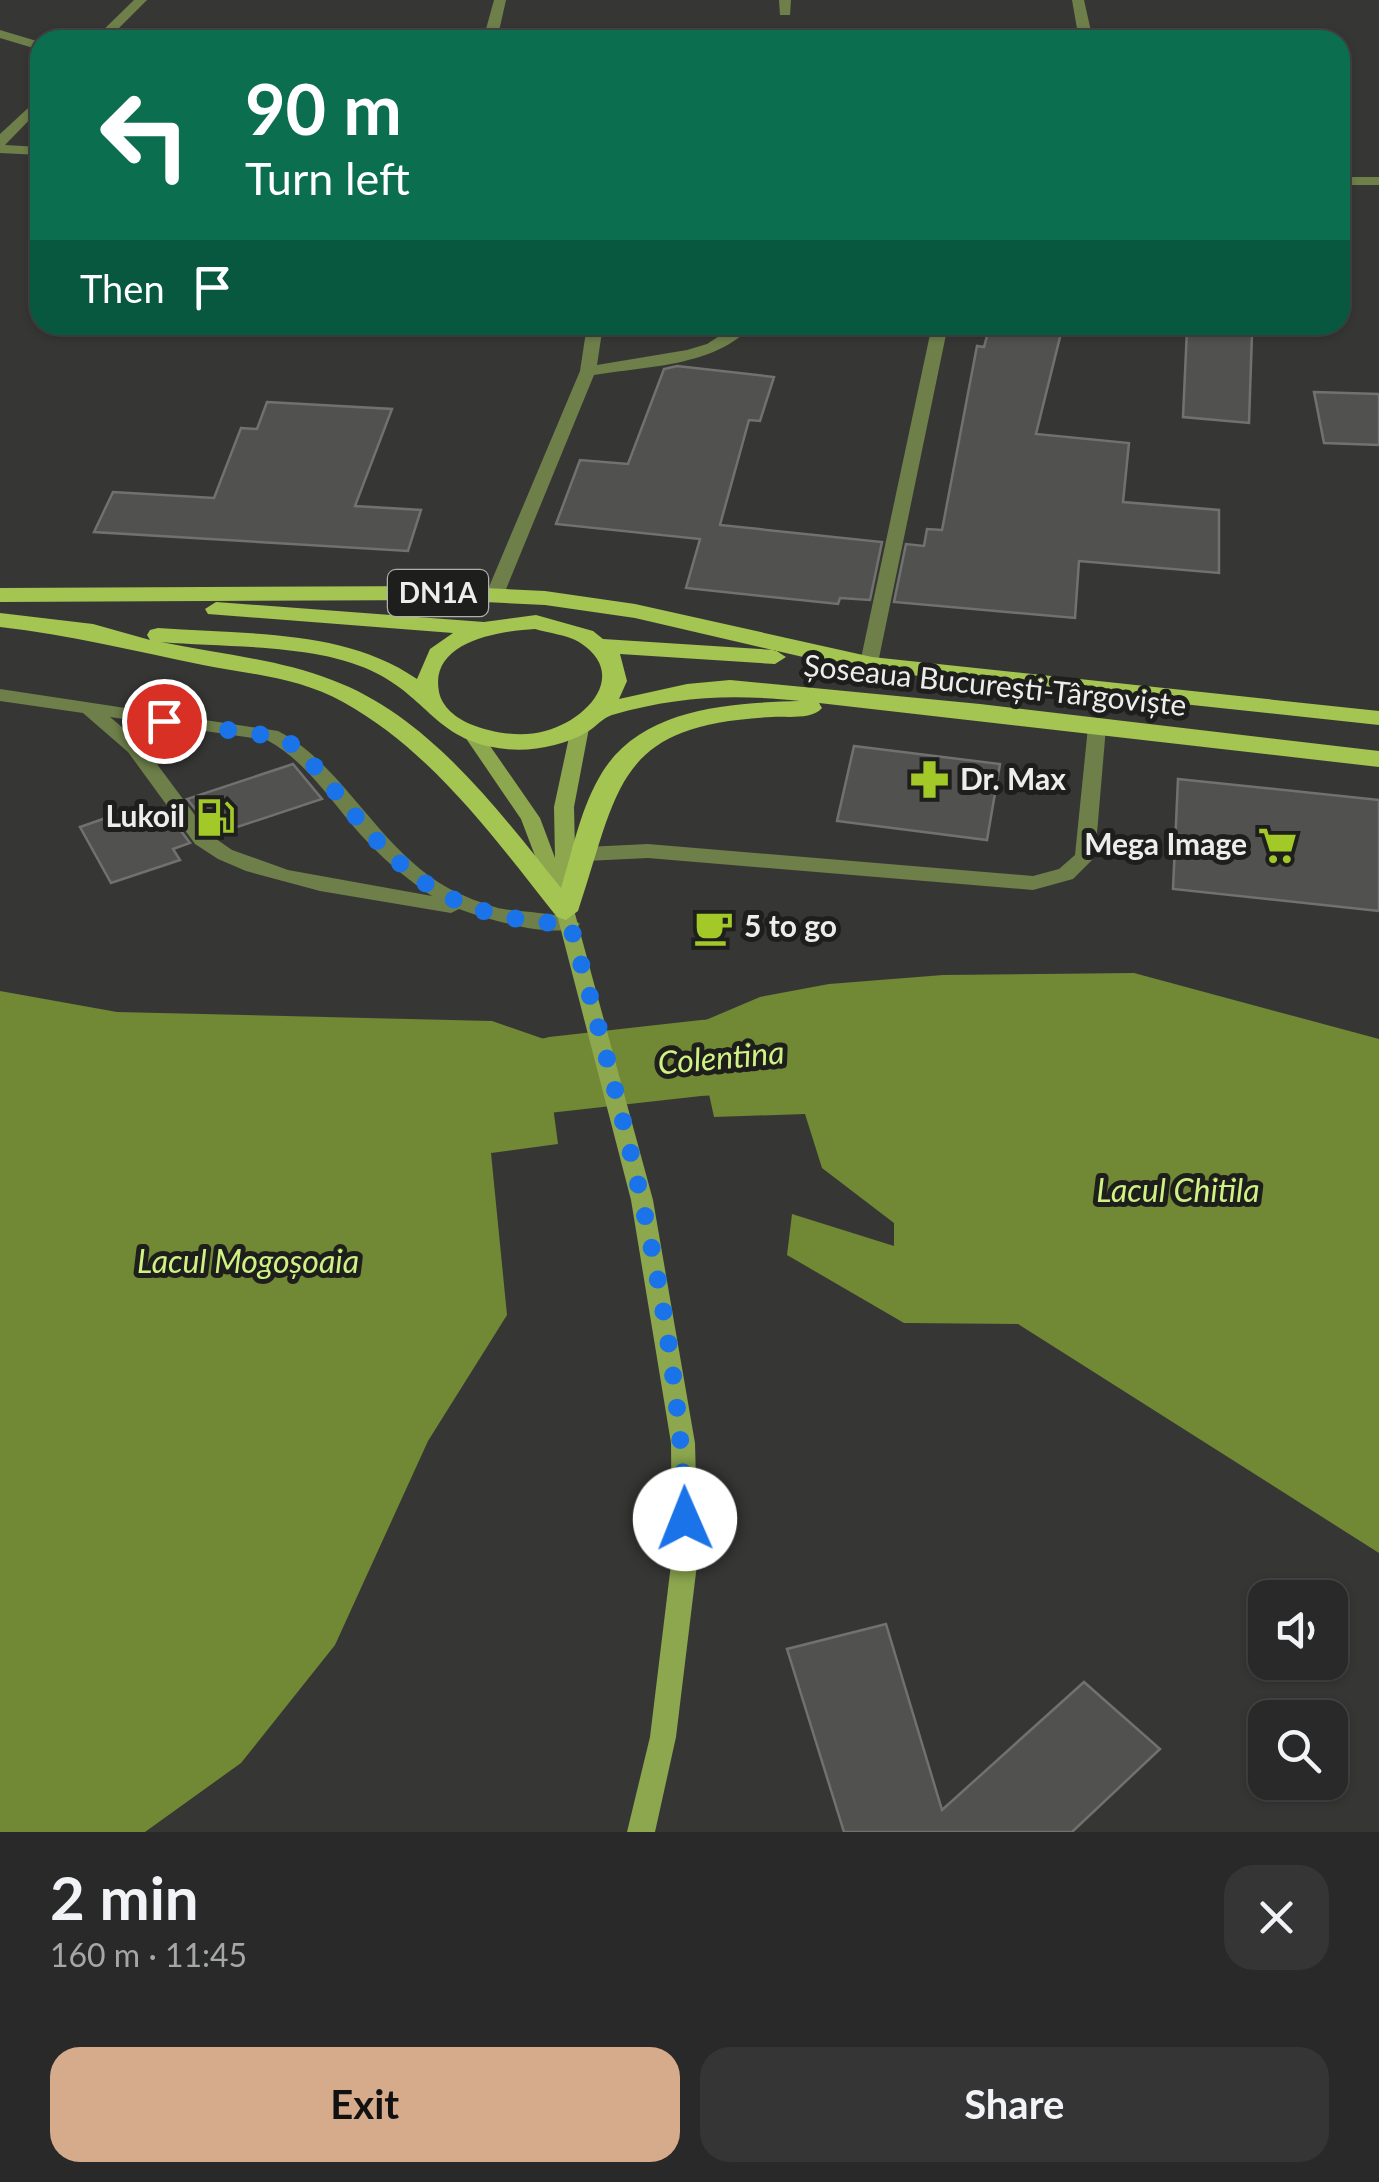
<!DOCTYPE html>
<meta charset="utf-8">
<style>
body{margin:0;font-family:Lato,sans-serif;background:#343534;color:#f1f3f6;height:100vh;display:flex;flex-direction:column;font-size:38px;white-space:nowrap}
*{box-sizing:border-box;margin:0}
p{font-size:32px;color:#a5a6a8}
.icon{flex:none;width:55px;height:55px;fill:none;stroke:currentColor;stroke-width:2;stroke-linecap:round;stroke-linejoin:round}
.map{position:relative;height:1832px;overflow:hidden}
.panel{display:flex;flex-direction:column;background:#282928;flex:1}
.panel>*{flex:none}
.hud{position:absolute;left:30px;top:30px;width:1320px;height:305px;border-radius:30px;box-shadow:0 2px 8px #0004,0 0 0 2px #444545;background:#0b6e4f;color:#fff;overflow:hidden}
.buttons{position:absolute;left:1248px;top:1580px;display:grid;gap:20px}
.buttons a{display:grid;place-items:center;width:100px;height:100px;border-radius:20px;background:#282928;box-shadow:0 2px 8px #0004,0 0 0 2px #444545;font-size:50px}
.pin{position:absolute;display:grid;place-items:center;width:85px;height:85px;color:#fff;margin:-42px;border:5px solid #fff;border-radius:50%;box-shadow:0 2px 10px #0007}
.me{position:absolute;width:110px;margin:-55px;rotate:359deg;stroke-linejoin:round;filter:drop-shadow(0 0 8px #0008)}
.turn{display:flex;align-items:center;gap:35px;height:210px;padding:0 50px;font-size:45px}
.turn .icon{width:130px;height:130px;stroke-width:2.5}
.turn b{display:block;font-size:70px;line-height:85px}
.then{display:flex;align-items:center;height:95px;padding:0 50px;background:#0003;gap:20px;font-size:38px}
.round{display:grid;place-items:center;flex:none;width:105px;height:105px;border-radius:30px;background:#343534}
.overview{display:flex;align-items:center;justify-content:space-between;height:170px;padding:0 50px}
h1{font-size:60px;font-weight:700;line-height:75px}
.primary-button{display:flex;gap:20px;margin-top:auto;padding:20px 50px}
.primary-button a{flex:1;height:115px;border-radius:30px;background:#d6ab8b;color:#111;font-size:40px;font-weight:700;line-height:115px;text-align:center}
.primary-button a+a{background:#343534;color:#f1f3f6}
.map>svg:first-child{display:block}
.water{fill:#718835}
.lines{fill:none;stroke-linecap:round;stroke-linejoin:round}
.river{fill:#718835;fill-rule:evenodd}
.building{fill:#51524f;stroke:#71726f;stroke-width:2.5}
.service{fill:#6e7f4a;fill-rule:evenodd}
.minor{fill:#6e7f4a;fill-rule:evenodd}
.secondary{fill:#8da74f;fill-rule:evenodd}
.primary{fill:#a4c551;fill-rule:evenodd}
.route{stroke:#1a73e8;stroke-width:18;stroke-dasharray:0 32.4}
.labels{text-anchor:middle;stroke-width:10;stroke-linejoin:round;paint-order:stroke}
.shield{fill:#1e1e1d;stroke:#afafad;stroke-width:2.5}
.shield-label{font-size:28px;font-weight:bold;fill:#ededeb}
.street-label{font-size:30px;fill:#ededeb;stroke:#1e1e1d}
.poi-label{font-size:30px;font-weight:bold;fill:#ededeb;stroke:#1e1e1d;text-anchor:start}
.water-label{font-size:32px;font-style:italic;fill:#d0f282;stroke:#1e1e1d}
</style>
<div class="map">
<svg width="1379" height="1832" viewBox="0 0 1379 1832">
<rect width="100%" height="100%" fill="#363735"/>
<!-- water -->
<path class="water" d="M1134,973L1379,1039V1553L1018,1324L904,1323L787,1255L792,1214L894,1246V1223L822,1168L805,1114L714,1117L694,1025L760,997L829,984L943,975Z
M0,991L117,1012L492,1021L544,1039L558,1144L491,1153L507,1315L428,1441L335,1645L241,1763L145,1832H0Z"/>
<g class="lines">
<!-- river -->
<path class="river" d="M834,1012L870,1023L885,1050L870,1077L834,1088L701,1096L549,1113L421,1146L384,1135L369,1107L384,1079L549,1037L701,1020Z"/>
</g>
<!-- building -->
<path class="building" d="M990,325H1063L1036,434L1129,443L1123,502L1219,510V573L1079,561L1075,618L894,602L906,544L924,546L927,529L942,530L977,346L984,347Z
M1187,329L1252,334L1249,423L1183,417Z
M677,366L774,377L760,421L749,420L720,525L882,542L870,600L840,598L838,604L686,588L700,539L556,524L580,460L628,464L664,369Z
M1314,392L1379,394V445L1324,443Z
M267,402L392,409L355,506L421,510L408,551L94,532L113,492L214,498L241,428L257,429Z
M854,746L1000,764L987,840L837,821Z
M293,764L322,799L216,834L187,799Z
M1178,779L1379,800V911L1173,889Z
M140,806L144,813L163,807L190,843L173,849L180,860L111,883L80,827Z
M886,1624L942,1810L1084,1682L1160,1749L1072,1832H844L787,1649Z"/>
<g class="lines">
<!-- service -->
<path class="service" d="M587,325H603L597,365L687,350L707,344L736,325H753C714,367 647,366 594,375L504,594L501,598H489L486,594L580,371Z
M932,325H948L878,663L869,669L860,663Z
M0,689L278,731C344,765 377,848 448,888C463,896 481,903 498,908C518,913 569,912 580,924C562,942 483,918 459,909L451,913L320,891L246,871L218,859L195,844L128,752L83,713L0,701ZM110,717L267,740C307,762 331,801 360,834C382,858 405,878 432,896L288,870L232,850L209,834L142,744Z
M1097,721L1106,727L1095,857L1073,879L1033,890L648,858L586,861L576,854L586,847L648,844L1033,876L1059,869L1075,855L1088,727Z"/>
<!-- minor -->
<path class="minor" d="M134,0H147L107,40H93Z
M494,0H506L497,40H483Z
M779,0H791L790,15H780Z
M1072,0H1084L1093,40H1079Z
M0,30L40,42V50L0,38Z
M40,97V109L5,145L40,147V155L0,153V134Z
M1340,177H1379V185H1340Z"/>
<!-- secondary -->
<path class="secondary" d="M580,722L589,728L574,807L576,894L571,899L653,1200L695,1443L698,1556L676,1737L655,1832H627L650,1737L672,1556L671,1443L631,1200L556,911L521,819L463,734L472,728L479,730L540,818L555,858L554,807L571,728Z"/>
<!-- primary -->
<path class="primary" d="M444,586L545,591L635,604L872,657L1379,711V725L855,669L635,618L545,605L444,600L0,602V588Z
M216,602L484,622L536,615L593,631L603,639L775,650L786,657L775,664L620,654L627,681L619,699L687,684L730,680L980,704L1379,751V767L819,703L822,708C812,720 787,716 772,717C616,725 620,784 578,911L566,920L557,917C495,839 432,751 343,702C300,678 250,674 203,665C135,651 69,635 0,627V613L93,624L150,640L147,635L150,630L158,628C245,635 343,628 417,679L430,649L453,633L208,614L205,609ZM535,629C549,633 567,635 579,642C630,674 587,720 545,731C521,738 493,733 470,724C456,718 442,707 439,692C429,641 500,631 535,629ZM161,642C227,648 320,643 378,674C430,701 438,742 506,749C532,752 565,745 587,732C596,727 602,718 612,715C678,696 733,694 800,701C732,703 644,707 603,771C581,806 573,849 561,888C498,810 429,716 332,680C278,659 218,654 161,642Z"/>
</g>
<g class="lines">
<!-- route -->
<path class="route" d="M164,721L271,736L291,744C317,765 336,794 358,819C420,894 473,920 570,924C624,1117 679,1317 685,1519"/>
</g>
<!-- icons -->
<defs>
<symbol id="pharmacy-bare" viewBox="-9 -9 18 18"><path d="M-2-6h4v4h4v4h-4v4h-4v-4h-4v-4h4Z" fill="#a2c928" stroke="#1e1e1d" stroke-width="2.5" paint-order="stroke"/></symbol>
<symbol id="fuel-bare" viewBox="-9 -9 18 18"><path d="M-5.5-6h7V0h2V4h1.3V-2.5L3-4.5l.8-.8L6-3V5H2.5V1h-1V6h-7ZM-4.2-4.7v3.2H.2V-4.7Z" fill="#a2c928" stroke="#1e1e1d" stroke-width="2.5" paint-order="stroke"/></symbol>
<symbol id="supermarket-bare" viewBox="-9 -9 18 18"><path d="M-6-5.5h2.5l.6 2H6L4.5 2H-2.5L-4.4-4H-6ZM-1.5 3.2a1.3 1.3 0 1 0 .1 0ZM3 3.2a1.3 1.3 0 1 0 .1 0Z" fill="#a2c928" stroke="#1e1e1d" stroke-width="2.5" paint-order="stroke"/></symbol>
<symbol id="cafe-bare" viewBox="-9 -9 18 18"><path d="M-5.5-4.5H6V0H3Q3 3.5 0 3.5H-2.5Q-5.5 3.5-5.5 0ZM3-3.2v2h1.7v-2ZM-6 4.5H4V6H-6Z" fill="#a2c928" stroke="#1e1e1d" stroke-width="2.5" paint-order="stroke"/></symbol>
</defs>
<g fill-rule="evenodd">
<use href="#pharmacy-bare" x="902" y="752" width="55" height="55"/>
<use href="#fuel-bare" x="188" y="790" width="55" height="55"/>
<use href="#supermarket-bare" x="1250" y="818" width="55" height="55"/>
<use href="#cafe-bare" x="686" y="900" width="55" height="55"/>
</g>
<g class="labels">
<!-- shield labels -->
<rect class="shield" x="388" y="570" width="100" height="46" rx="8"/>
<g class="shield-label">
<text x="438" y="603">DN1A</text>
</g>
<!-- street labels -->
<g class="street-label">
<text transform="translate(995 686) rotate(6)" y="10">Șoseaua București-Târgoviște</text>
</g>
<!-- poi labels -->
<g class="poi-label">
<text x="960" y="790">Dr. Max</text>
<text x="185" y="827" text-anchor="end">Lukoil</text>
<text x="1247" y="855" text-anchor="end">Mega Image</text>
<text x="744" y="937">5 to go</text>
</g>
<!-- water labels -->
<g class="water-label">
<text transform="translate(721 1058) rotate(-5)" y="11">Colentina</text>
<text x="1178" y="1202">Lacul Chitila</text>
<text x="248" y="1273">Lacul Mogoșoaia</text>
</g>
</g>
</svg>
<div class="buttons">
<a><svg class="icon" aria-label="sound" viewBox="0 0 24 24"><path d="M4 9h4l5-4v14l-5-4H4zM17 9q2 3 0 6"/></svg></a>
<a><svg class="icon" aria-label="search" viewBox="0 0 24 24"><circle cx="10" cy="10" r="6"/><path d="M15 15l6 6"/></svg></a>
</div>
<div class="pin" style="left:164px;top:721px;background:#d93025"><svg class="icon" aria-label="arrive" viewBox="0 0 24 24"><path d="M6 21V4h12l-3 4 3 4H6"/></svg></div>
<svg class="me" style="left:685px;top:1519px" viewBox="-20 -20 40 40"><circle r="19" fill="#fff"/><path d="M0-13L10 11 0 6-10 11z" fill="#1a73e8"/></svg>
<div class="hud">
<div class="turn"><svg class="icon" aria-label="left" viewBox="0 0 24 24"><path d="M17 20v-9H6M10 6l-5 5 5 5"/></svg><div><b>90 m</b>Turn left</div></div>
<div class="then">Then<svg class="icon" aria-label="arrive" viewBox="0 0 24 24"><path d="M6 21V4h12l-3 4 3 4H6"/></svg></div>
</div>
</div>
<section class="panel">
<div class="overview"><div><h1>2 min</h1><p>160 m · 11:45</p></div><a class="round"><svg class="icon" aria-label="close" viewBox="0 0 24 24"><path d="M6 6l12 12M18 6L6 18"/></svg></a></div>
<div class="primary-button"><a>Exit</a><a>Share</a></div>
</section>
